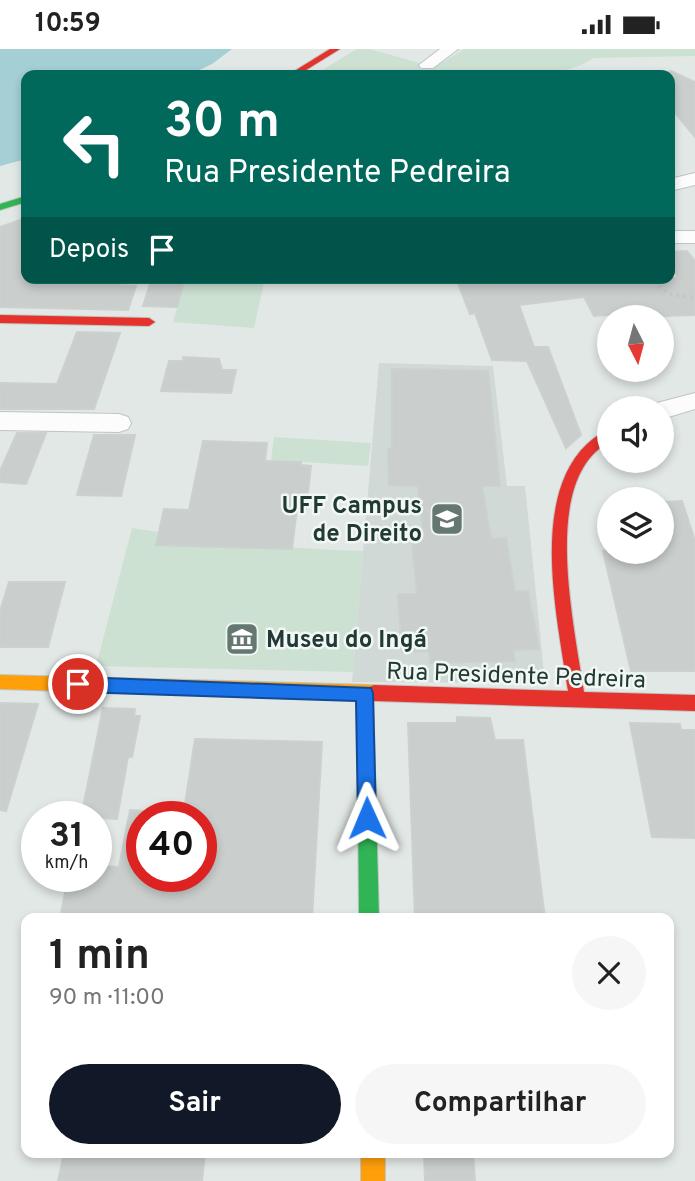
<!DOCTYPE html>
<html lang="pt">
<meta charset="utf-8">
<style>
body{margin:0;font-family:Overpass,sans-serif;background:#f6f6f6;color:#222;height:100vh;display:flex;flex-direction:column;font-size:26px;white-space:nowrap}
*{box-sizing:border-box;margin:0}
p{font-size:23px;color:#767676}
.icon{flex:none;width:38px;height:38px;fill:none;stroke:currentColor;stroke-width:2;stroke-linecap:round;stroke-linejoin:round}
.map{position:relative;flex:1;overflow:hidden}
.details{position:absolute;left:21px;top:864px;width:653px;height:245px;display:flex;flex-direction:column;background:#fff;border-radius:14px;box-shadow:0 4px 10px #0003}
.details>*{flex:none}
.guide{position:absolute;left:21px;top:21px;width:654px;height:214px;border-radius:14px;box-shadow:0 4px 10px #0003;background:#00695c;color:#fff;overflow:hidden}
.needle{width:46px;rotate:174deg}
.fabs{position:absolute;left:597px;top:256px;display:grid;gap:14px}
.fabs a{display:grid;place-items:center;width:77px;height:77px;border-radius:50%;background:#fff;box-shadow:0 4px 10px #0003;font-size:35px}
.speed{position:absolute;left:21px;top:752px;display:flex;gap:14px;font-size:35px;font-weight:700;text-align:center}
.speed>*{display:grid;place-content:center;width:91px;height:91px;border-radius:50%;background:#fff;box-shadow:0 4px 10px #0003;line-height:1}
.speed small{font-size:18px;font-weight:400}
.speed .limit{border:10px solid #d22;background:#fff;color:#111}
.pin{position:absolute;display:grid;place-items:center;width:60px;height:60px;color:#fff;margin:-30px;border:4px solid #fff;border-radius:50%;box-shadow:0 2px 7px #0007}
.me{position:absolute;width:77px;margin:-38px;rotate:359deg;stroke-linejoin:round;filter:drop-shadow(0 0 5px #0008)}
.turn{display:flex;align-items:center;gap:24px;height:147px;padding:0 28px;font-size:32px}
.turn .icon{width:91px;height:91px;stroke-width:2.5}
.turn b{display:block;font-size:49px;line-height:60px}
.then{display:flex;align-items:center;height:66px;padding:0 28px;background:#0003;gap:14px;font-size:26px}
.round{display:grid;place-items:center;flex:none;width:74px;height:74px;border-radius:37px;background:#f6f6f6}
.headline{display:flex;align-items:center;justify-content:space-between;height:119px;padding:0 28px}
h1{font-size:42px;font-weight:700;line-height:52px}
.button{display:flex;gap:14px;margin-top:auto;padding:14px 28px}
.button a{flex:1;height:80px;border-radius:42px;background:#111827;color:#fff;font-size:28px;font-weight:700;line-height:80px;text-align:center}
.button a+a{background:#f6f6f6;color:#222}
.status{display:flex;justify-content:space-between;align-items:center;height:49px;padding:0 35px;background:#fff;direction:ltr}
.status svg{height:19px;fill:currentColor}
.map>svg:first-child{display:block}
.built{fill:#d0d9d5}
.green{fill:#cce1d2}
.water{fill:#a4cfd5}
.building{fill:#cacfcd;stroke:#cbd1ce;stroke-width:2}
.lines{fill:none;stroke-linecap:round;stroke-linejoin:round}
.street-casing{stroke:#bfc5c2;stroke-width:2}
.fast-casing{stroke:#bfc6c3;stroke-width:2}
.slow-casing{stroke:#bfc6c3;stroke-width:2}
.jam-casing{stroke:#bfc6c3;stroke-width:2}
.path{stroke:#c0c8c5;stroke-width:3.5;stroke-dasharray:2.5 4.5;stroke-linecap:butt}
.street{fill:#fbfcfb;fill-rule:evenodd}
.fast{fill:#30b455;fill-rule:evenodd}
.slow{fill:#ff9f0a;fill-rule:evenodd}
.jam{fill:#e5322d;fill-rule:evenodd}
.route{fill:#1a73e8;stroke:#114b97;stroke-width:2}
.labels{text-anchor:middle;stroke-width:5;stroke-linejoin:round;paint-order:stroke}
.poi-label{font-size:24px;font-weight:bold;fill:#223a33;stroke:#f0f7f4;text-anchor:end}
.street-label{font-size:24px;fill:#223a33;stroke:#f0f7f4}
</style>
<div class="status"><b>10:59</b><svg viewBox="0 0 49 12"><path d="M0 12V9h3v3zM5 12V6h3v6zM10 12V3h3v9zM15 12V0h3v12zM26 1h20v11H26zM47 4h2v5h-2z"/></svg></div>
<div class="map">
<svg width="695" height="1132" viewBox="0 0 695 1132">
<rect width="100%" height="100%" fill="#e2e8e5"/>
<!-- built -->
<path class="built" d="M379,314L493,317L507,437H525L545,634L352,633Z"/>
<!-- green -->
<path class="green" d="M357,0H369L435,18L464,0H695V7L594,9L579,17L550,26H314Z
M186,229H265L254,279L173,273Z
M274,388L371,394L368,417L271,411Z
M132,479C209,491 285,500 363,502L353,623L96,617Z"/>
<!-- water -->
<path class="water" d="M0,0H232L212,15L189,26H26V110L0,117Z"/>
<!-- building -->
<path class="building" d="M671,22L695,33V88L670,58V26H657Z
M26,169V229H92L90,235L136,237L128,261L0,258V178Z
M687,202L695,212V266L634,268L633,264L594,267L584,248L519,256L534,298H548L581,386L566,399L527,312L492,311L475,264L470,265L456,229H491L493,236L549,229H679L670,218V203Z
M152,229H185L177,258L143,257Z
M77,283L120,284L94,360H0V334L57,335Z
M183,308L219,310L222,321H236L231,344L161,342L169,312H184Z
M392,320L488,322L500,437H482L491,490L506,489L515,543L528,542L539,600L513,601L515,612L430,614L429,602L402,603L398,545H417L412,491H424L418,437L389,436L388,400H392Z
M17,384H46L26,435L0,433V422Z
M94,386H135L121,447L77,446Z
M203,392L267,394L265,412L301,413V416L311,417L306,460L297,459L292,500L156,496L164,460L189,461Z
M682,452L695,492V622H631L603,502H662V453Z
M9,533H65L48,598H0V562Z
M0,654L38,655L6,762L0,761Z
M103,659L135,660L134,667H140L132,708H128L117,770L81,768Z
M457,668L490,669L495,691H523L545,870H415L408,674H457Z
M630,674L680,675L681,681H695V789L652,788Z
M195,690L322,693L312,870H60L68,828H96V817L119,818L130,761L142,762V828H201V768H183Z
M64,1104H205L202,1132H58Z
M424,1104H473L475,1132H425Z"/>
<g class="lines">
<defs>
<path id="street" d="M440,0H458L433,19H421L419,16Z
M695,124V136L670,142V130Z
M670,182H695V194H670Z
M695,344V360L662,370V359H651L653,355Z
M0,363L119,365L128,368L131,374L128,380L119,383L0,381Z"/>
<path id="fast" d="M26,147V153L0,161V155Z
M365,636L371,639L373,644L379,870H359L357,644L359,639Z"/>
<path id="slow" d="M0,626L374,636L380,639L382,644L380,649L374,652L0,640Z
M361,1104H385V1132H361Z"/>
<path id="jam" d="M330,0H340L298,26H288Z
M0,266L149,269L155,273L149,277L0,274Z
M609,380V392C599,399 589,408 583,419C551,473 575,583 584,643L695,646V662L374,652L368,649L366,644L368,639L374,636L568,642C558,572 529,450 587,395C594,389 601,383 609,380Z"/>
</defs>
<!-- street casing -->
<use href="#street" class="street-casing"/>
<!-- fast casing -->
<use href="#fast" class="fast-casing"/>
<!-- slow casing -->
<use href="#slow" class="slow-casing"/>
<!-- jam casing -->
<use href="#jam" class="jam-casing"/>
<!-- path -->
<path class="path" d="M647,229L669,245L695,249"/>
<!-- street -->
<use href="#street" class="street"/>
<!-- fast -->
<use href="#fast" class="fast"/>
<!-- slow -->
<use href="#slow" class="slow"/>
<!-- jam -->
<use href="#jam" class="jam"/>
</g>
<!-- route -->
<path class="route" d="M78,628L371,639L373,644L376,769L374,776L367,779L360,776L358,769L356,652L78,643L72,641L70,635L72,630Z"/>
<!-- icons -->
<defs>
<symbol id="university-square" viewBox="-11 -11 22 22"><rect x="-9" y="-9" width="18" height="18" rx="4" fill="#657771" stroke="#f0f7f4"/><path d="M0-5L7-2L0 1L-7-2ZM-4 1L0 2.5L4 1V4Q0 6-4 4Z" fill="#fff"/></symbol>
<symbol id="museum-square" viewBox="-11 -11 22 22"><rect x="-9" y="-9" width="18" height="18" rx="4" fill="#657771" stroke="#f0f7f4"/><path d="M0-6L6-3V-2H-6V-3ZM-5-1h2V3h-2ZM-1-1h2V3h-2ZM3-1h2V3H3ZM-6 4H6V6H-6Z" fill="#fff"/></symbol>
</defs>
<g fill-rule="evenodd">
<use href="#university-square" x="428" y="451" width="38" height="38"/>
<use href="#museum-square" x="223" y="571" width="38" height="38"/>
</g>
<g class="labels">
<!-- poi labels -->
<g class="poi-label">
<text x="422" y="464">UFF Campus<tspan x="422" dy="28">de Direito</tspan></text>
<text x="266" y="598" text-anchor="start">Museu do Ingá</text>
</g>
<!-- street labels -->
<g class="street-label">
<text transform="translate(516 626) rotate(2)" y="8">Rua Presidente Pedreira</text>
</g>
</g>
</svg>
<div class="fabs">
<a><svg class="needle" viewBox="-14 -14 28 28"><path d="M0-13l5 13h-10z" fill="#e53935"/><path d="M0 13l5-13h-10z" fill="#767676"/></svg></a>
<a><svg class="icon" aria-label="sound" viewBox="0 0 24 24"><path d="M4 9h4l5-4v14l-5-4H4zM17 9q2 3 0 6"/></svg></a>
<a><svg class="icon" aria-label="layers" viewBox="0 0 24 24"><path d="M12 4l9 5-9 5-9-5zM3 14l9 5 9-5"/></svg></a>
</div>
<div class="speed"><div>31<small>km/h</small></div><div class="limit">40</div></div>
<div class="pin" style="left:78px;top:635px;background:#d93025"><svg class="icon" aria-label="arrive" viewBox="0 0 24 24"><path d="M6 21V4h12l-3 4 3 4H6"/></svg></div>
<svg class="me" style="left:367px;top:769px" viewBox="-20 -20 40 40"><path d="M0-17L14 15 0 8-14 15z" fill="#1a73e8" stroke="#fff" stroke-width="4"/></svg>
<div class="guide">
<div class="turn"><svg class="icon" aria-label="left" viewBox="0 0 24 24"><path d="M17 20v-9H6M10 6l-5 5 5 5"/></svg><div><b>30 m</b>Rua Presidente Pedreira</div></div>
<div class="then">Depois<svg class="icon" aria-label="arrive" viewBox="0 0 24 24"><path d="M6 21V4h12l-3 4 3 4H6"/></svg></div>
</div>
<section class="details">
<div class="headline"><div><h1>1 min</h1><p>90 m · 11:00</p></div><a class="round"><svg class="icon" aria-label="close" viewBox="0 0 24 24"><path d="M6 6l12 12M18 6L6 18"/></svg></a></div>
<div class="button"><a>Sair</a><a>Compartilhar</a></div>
</section>
</div>
